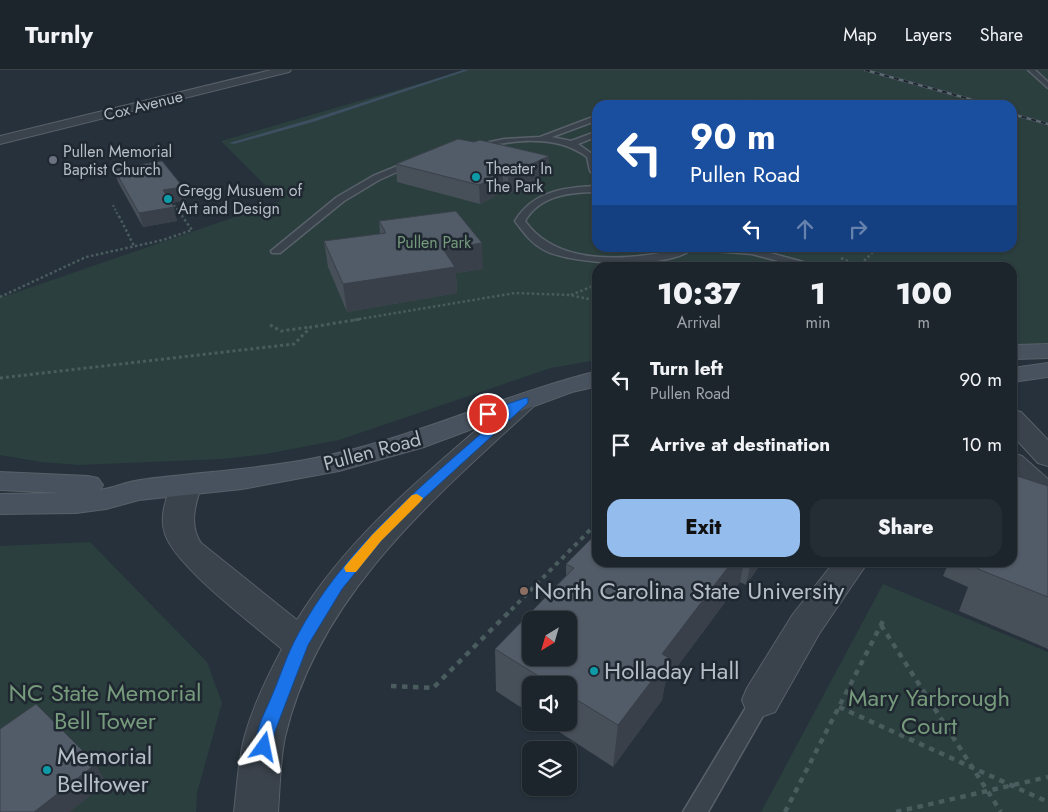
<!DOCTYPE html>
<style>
body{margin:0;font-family:Jost,sans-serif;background:#252d34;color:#f1f3f6;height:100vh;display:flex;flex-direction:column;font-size:19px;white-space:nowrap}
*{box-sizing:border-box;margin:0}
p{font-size:16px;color:#a0a5a9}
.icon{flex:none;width:28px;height:28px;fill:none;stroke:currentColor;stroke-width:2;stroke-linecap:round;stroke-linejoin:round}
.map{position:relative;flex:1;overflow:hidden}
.side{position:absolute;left:592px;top:192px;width:425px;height:305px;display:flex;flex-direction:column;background:#1c252c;border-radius:15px;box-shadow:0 1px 4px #0004,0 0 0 1px #3a4248}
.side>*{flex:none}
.hud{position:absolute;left:592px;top:30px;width:425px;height:152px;border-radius:15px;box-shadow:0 1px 4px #0004,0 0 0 1px #3a4248;background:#1a4fa0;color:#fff;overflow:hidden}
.needle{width:32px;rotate:217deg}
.controls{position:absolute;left:522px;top:541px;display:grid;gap:10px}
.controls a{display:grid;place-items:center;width:55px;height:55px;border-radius:10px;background:#1c252c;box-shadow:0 1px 4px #0004,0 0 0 1px #3a4248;font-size:25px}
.pin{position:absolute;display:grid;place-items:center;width:42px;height:42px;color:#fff;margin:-21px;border:2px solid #fff;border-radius:50%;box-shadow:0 1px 5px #0007}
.me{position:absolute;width:55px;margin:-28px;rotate:12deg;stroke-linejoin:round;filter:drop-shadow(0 0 4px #0008)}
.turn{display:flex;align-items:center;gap:18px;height:105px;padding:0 15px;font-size:22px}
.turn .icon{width:65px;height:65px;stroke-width:2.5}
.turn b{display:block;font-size:35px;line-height:42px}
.lanes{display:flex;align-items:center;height:48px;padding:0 15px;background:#0003;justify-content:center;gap:25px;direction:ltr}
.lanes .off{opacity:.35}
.eta{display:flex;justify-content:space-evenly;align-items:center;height:85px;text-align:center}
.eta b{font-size:30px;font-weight:800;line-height:35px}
.primary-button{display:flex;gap:10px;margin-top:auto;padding:10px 15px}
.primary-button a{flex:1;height:58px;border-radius:15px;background:#94bded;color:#111;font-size:20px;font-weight:800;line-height:58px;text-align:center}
.primary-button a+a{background:#252d34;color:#f1f3f6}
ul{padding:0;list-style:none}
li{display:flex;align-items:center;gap:15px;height:65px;padding:0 15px}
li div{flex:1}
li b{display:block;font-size:19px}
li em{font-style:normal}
header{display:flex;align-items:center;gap:30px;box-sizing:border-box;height:70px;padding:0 25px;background:#1c252c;border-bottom:1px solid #3a4248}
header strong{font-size:24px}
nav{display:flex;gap:28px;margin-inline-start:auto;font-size:18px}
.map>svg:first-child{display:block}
.green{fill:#2b3f3e;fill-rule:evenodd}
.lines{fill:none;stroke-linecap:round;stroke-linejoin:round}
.stream{fill:#3d5062;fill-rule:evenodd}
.lane-casing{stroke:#586069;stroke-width:3}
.street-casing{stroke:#586069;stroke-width:2}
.secondary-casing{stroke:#586069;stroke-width:2}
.path-far5{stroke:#4a5c5d;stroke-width:1;stroke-dasharray:2 2;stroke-linecap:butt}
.path-far4{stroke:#4a5c5d;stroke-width:2;stroke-dasharray:2 2;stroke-linecap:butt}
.path-far3{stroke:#4a5c5d;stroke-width:2.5;stroke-dasharray:2.5 2.5;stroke-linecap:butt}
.path-far2{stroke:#4a5c5d;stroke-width:3;stroke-dasharray:3 3;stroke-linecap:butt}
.path-far1{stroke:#4a5c5d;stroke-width:4;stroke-dasharray:4.5 4.5;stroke-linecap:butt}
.path{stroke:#4a5c5d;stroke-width:4.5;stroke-dasharray:5.5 5.5;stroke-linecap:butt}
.lane{fill:#3a424b;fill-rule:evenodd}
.street{fill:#3a424b;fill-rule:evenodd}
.secondary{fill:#48525e;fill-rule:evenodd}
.rail-casing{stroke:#5c6772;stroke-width:2.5}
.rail{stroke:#1f2730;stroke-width:2;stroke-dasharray:5;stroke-linecap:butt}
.wall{fill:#474f59}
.shaded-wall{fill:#394049}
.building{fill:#525c68;stroke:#394049;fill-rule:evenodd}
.route{fill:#1a73e8;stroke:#114b97}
.slow{fill:#f59e0b}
.worship-dot{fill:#6b7280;stroke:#1f2730;stroke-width:2}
.culture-dot{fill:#0f9aa8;stroke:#1f2730;stroke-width:2}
.education-dot{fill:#8d6e63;stroke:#1f2730;stroke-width:2}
.labels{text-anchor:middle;stroke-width:5;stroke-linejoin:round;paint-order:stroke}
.far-street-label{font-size:16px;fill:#b5bdc6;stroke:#1f2730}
.far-poi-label{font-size:16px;fill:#b5bdc6;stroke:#1f2730;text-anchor:start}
.far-park-label{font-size:16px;fill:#769a7c;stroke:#1f2730}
.street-label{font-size:20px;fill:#b5bdc6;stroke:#1f2730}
.near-poi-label{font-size:24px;fill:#b5bdc6;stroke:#1f2730;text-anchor:start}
.near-park-label{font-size:24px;fill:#769a7c;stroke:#1f2730}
</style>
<header>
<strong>Turnly</strong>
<nav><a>Map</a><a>Layers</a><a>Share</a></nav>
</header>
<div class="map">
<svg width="1048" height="742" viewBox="0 0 1048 742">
<rect width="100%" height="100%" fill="#26313b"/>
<!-- green -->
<path class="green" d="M466,0H1048V276L1013,279L1012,198H598L597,290L551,298L339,370L266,384L222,389L79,395L41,392L0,385V228L281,131L221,71ZM598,35H1012V178H598Z
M90,472L207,592L222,633L197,723L196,742H0V476Z
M883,514L1048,582V742H761Z"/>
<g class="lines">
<!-- stream -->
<path class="stream" d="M463,0H469L316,51L234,74L229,73L312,49Z"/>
<defs>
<path id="lane" d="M1028,0H1035L1048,12V18Z
M598,45V50L552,67L571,71L598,61V66L578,74L595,86L598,108L590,101L587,87C555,63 513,71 476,78L472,76L504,69L540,67Z
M412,90L419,92L379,110L344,131L280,183H272L271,181L337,127L373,106Z
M598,116V122C570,122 540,125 525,151C552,189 605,191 648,185C663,183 678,176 693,178C671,200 572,195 544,180C531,173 524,163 515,151C533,121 565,117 598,116Z
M708,178H752L825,198H805L752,184L713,181Z
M761,621L768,624L772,630L708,742H683L754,624Z"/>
<path id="street" d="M271,0H291L289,2L0,74V66Z
M525,323L534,326L538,331L534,336C433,429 318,526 285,667C280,691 280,717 278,742H234C237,718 238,693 244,669C252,638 267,607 282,579C253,554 176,497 165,464C159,447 166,424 176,409L186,406L196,409L201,416C195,436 189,455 201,473L297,550C352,460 438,394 516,326Z
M1012,340L1021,342L1048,370V396L1038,393L1012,365Z
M1012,383L1022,386L1048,409V433L1037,430L1012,409Z
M834,492H868L819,564L775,642L761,647L747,642L742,630L747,618L793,544Z"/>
<path id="secondary" d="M1048,274V288L1012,289V275Z
M1048,293V307L1012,312V298Z
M598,301V316L572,322L424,377L339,401L242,419L139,430L106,439L76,443L0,444V424L61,423L0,420V402L88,406L98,408L103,415L100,420C113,418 126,412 140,410C206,401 273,399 338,383C427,362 509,323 598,301Z"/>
</defs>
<!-- lane casing -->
<use href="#lane" class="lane-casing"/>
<!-- street casing -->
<use href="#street" class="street-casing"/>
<!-- secondary casing -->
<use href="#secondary" class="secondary-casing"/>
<!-- path-far5 -->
<path class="path-far5" d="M664,35C724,26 784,29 844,35"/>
<!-- path-far4 -->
<path class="path-far4" d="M113,135L119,147
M174,135L183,147"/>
<!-- path-far3 -->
<path class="path-far3" d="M119,146L134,176
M841,188L863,198
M857,198L877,178
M571,225L598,214
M0,227L86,187L163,170L192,160L182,146
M354,250L515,223L570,225L598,231"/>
<!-- path-far2 -->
<path class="path-far2" d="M270,255L281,261L310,257
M0,308L294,274L311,257L361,249"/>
<!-- path-far1 -->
<path class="path-far1" d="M511,540L598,452"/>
<!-- path -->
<path class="path" d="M881,555L1001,742
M391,616L433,618L512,539
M839,637L1048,732
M785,742L885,547
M896,742L1048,707"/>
<!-- lane -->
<use href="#lane" class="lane"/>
<!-- street -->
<use href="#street" class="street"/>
<!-- secondary -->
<use href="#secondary" class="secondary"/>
<defs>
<path id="rail" d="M865,0L991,35
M1012,44L1048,54"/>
</defs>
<!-- rail casing -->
<use href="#rail" class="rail-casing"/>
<!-- rail -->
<use href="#rail" class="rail"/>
</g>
<!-- wall -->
<path class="wall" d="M474,72L549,86L548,103L509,124L503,122L480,134L397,112L396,94Z
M114,99L183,117L186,130L171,133L177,151L143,157L118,112Z
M379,151L483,199L456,203L457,223L347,242L328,197L324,171L380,164Z
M1017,406L1048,416V579L959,541L968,517L943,506L949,492H1012V415Z
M598,492H762L746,515L740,512L665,613L662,630L613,697L544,652H569V615H531V644L496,621L495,579L566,506V494Z"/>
<!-- shaded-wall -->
<path class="shaded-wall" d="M549,86L548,103L509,124L508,105Z
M503,104V122L480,134L479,115Z
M183,117L186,130L166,134L163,120Z
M174,137L177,151L143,157L139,143Z
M482,173L483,199L456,203L457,223L347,242L343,214L443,179Z
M732,492H744L740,512L665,613L662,630L613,697L618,655L662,584Z
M751,492H762L746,515Z
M96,694L106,713L70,742H34Z"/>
<!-- building -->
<path class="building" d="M458,69L474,72L480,70L549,86L508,105L503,104L479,115L396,94Z
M162,91L183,117L163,120L174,137L139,143L114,99Z
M456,141L482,173L443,179L455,197L343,214L324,171L386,163L379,151Z
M1017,406L1048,416V527L978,499L981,492H1012V417Z
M598,462V492H732L662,584L669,588L618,655L569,625V615H553L495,579L574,498L566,494ZM531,550H569V588H531Z
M36,634L96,694L34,742H0V659Z"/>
<!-- route -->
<path class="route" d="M525,328H528V333L411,440L381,471L342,519L308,575L275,661L270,682L264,684L259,682C251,666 265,643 271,628C279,610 285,590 294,572C342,477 429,410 507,341L488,347L484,346V342Z"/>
<!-- slow -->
<path class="slow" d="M417,424L423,428L421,431L381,471L356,502H346L344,498L346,495L372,465L412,425Z"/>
<!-- markers -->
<circle class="worship-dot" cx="53" cy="90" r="5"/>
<g class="culture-dot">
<circle cx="476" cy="107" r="5"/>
<circle cx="168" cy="129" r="5"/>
<circle cx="594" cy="601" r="5"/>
<circle cx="47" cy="700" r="5"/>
</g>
<circle class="education-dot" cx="524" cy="521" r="5"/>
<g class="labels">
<!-- far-street labels -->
<g class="far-street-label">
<text transform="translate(143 35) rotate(-14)" y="6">Cox Avenue</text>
</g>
<!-- far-poi labels -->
<g class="far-poi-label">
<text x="63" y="87">Pullen Memorial<tspan x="63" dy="18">Baptist Church</tspan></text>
<text x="486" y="104">Theater In<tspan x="486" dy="18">The Park</tspan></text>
<text x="178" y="126">Gregg Musuem of<tspan x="178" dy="18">Art and Design</tspan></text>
</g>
<!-- far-park labels -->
<g class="far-park-label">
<text x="434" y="178">Pullen Park</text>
</g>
<!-- street labels -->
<g class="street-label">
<text transform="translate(372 381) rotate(-15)" y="7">Pullen Road</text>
</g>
<!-- near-poi labels -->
<g class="near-poi-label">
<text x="534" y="529">North Carolina State University</text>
<text x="604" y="609">Holladay Hall</text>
<text x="57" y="694">Memorial<tspan x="57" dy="28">Belltower</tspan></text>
</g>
<!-- near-park labels -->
<g class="near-park-label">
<text x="105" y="631">NC State Memorial<tspan x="105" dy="28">Bell Tower</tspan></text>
<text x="929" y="636">Mary Yarbrough<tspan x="929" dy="28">Court</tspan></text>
</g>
</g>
</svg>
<div class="controls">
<a><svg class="needle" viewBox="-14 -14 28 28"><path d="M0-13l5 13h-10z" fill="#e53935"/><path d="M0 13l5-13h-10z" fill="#a0a5a9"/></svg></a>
<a><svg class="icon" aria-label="sound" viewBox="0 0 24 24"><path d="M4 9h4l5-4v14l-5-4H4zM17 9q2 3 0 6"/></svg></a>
<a><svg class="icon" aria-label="layers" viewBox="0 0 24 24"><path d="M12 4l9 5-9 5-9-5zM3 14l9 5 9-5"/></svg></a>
</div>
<div class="pin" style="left:488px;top:344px;background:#d93025"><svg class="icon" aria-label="arrive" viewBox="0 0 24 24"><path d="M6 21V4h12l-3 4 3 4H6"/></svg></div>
<svg class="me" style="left:264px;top:677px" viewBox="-20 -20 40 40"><path d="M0-17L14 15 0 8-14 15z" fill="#1a73e8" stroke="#fff" stroke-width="4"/></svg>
<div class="hud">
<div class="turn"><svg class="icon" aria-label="left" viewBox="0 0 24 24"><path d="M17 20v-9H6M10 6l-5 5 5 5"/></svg><div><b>90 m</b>Pullen Road</div></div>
<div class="lanes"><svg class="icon" aria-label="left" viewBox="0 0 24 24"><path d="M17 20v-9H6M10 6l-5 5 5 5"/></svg><svg class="icon off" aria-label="ahead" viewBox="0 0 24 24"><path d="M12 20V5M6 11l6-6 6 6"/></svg><svg class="icon off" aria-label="right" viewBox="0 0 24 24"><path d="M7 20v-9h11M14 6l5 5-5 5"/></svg></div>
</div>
<section class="side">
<div class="eta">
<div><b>10:37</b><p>Arrival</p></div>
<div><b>1</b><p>min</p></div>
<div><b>100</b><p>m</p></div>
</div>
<ul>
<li><svg class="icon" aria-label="left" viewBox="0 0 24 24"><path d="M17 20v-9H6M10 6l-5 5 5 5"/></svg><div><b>Turn left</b><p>Pullen Road</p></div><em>90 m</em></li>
<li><svg class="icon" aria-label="arrive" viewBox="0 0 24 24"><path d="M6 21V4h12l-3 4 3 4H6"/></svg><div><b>Arrive at destination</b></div><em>10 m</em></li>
</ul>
<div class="primary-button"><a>Exit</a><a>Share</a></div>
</section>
</div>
